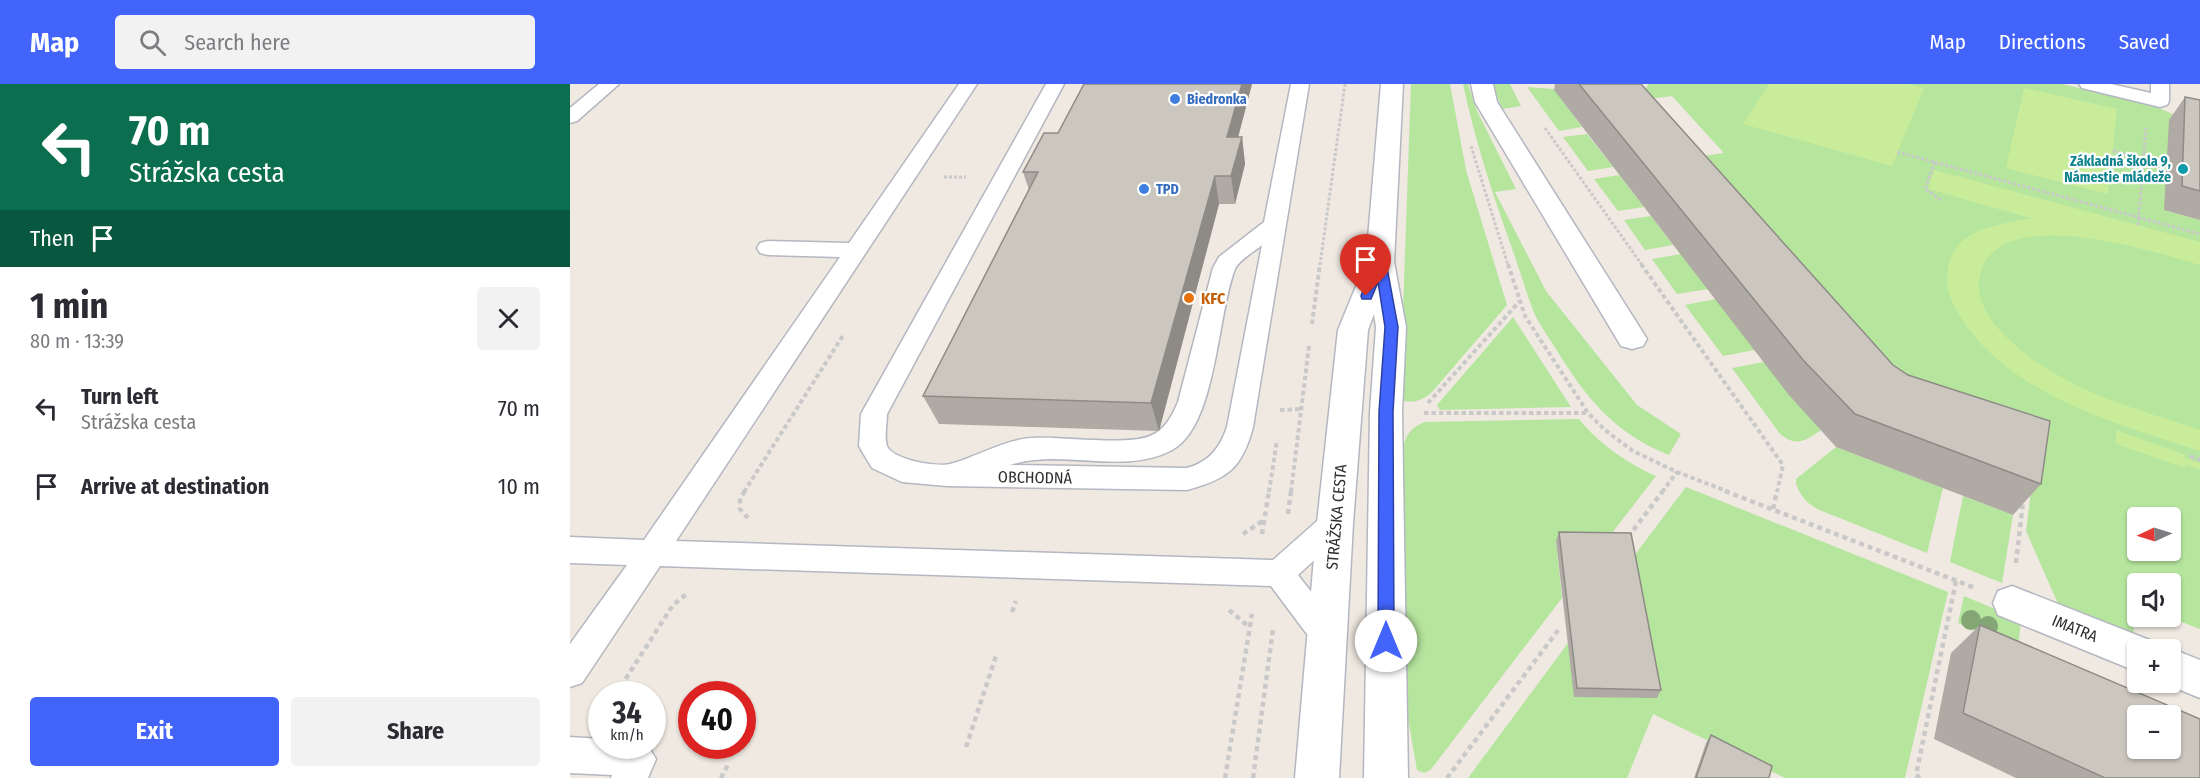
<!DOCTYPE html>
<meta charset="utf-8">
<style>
body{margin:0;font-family:"Fira Sans Condensed",sans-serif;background:#f2f2f3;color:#2b2b33;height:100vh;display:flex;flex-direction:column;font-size:22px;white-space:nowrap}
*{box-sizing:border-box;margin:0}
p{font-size:20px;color:#7c7c81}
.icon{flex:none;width:33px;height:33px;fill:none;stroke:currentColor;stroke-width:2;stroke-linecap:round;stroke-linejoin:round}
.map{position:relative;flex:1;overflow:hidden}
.drawer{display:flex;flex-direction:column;background:#fff;width:570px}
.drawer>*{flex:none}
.hud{background:#0b6e4f;color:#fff;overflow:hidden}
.needle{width:39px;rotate:266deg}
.fabs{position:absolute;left:1557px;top:423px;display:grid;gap:12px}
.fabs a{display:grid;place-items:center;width:54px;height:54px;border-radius:6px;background:#fff;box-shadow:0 2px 4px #0004;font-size:30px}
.speed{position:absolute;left:18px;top:597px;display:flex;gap:12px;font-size:30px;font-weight:700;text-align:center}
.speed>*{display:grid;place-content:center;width:78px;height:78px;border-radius:50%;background:#fff;box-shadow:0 2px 4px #0004;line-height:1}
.speed small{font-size:15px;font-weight:400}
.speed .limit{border:9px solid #d22;background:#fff;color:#111}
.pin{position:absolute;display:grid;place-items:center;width:51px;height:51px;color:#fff;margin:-62px -26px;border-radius:50% 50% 50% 0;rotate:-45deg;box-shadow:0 0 6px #0007}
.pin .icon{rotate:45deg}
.me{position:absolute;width:66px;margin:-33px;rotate:0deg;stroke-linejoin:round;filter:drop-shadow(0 0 4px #0008)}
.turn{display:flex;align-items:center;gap:21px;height:126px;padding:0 30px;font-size:27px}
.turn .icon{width:78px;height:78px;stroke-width:2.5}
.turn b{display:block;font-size:42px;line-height:51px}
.then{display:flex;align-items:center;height:57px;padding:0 30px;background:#0003;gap:12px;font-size:22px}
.round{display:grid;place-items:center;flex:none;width:63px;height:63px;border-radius:6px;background:#f2f2f3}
.head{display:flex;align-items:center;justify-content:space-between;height:102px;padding:0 30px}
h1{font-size:36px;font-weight:700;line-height:45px}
.action{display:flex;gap:12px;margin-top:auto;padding:12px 30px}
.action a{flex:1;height:69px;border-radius:6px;background:#4264fb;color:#fff;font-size:24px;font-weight:700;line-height:69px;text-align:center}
.action a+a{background:#f2f2f3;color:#2b2b33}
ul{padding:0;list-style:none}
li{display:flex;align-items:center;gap:18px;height:78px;padding:0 30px}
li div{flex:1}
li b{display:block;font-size:22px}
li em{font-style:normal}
header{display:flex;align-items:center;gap:36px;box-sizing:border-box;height:84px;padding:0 30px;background:#4264fb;color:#fff}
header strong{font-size:28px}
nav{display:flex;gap:33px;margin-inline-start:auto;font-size:21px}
.search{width:420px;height:54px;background:#f2f2f3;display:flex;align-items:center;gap:15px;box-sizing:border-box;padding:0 21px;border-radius:6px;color:#7c7c81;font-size:22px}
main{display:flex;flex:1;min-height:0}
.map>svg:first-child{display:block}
.green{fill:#b6e59e;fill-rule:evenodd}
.pitch{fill:#c9ec9a}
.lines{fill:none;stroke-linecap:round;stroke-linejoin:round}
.service-casing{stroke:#b4b7c1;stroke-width:3}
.minor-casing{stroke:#b4b7c1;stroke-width:3}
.tertiary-casing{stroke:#b4b7c1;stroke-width:3}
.path-far2{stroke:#c9c9c9;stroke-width:3;stroke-dasharray:3 2;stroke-linecap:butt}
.path-far1{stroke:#c9c9c9;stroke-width:4;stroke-dasharray:4.5 3;stroke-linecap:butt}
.path{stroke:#c9c9c9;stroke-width:4.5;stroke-dasharray:5 4;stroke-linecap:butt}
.service{fill:#fff;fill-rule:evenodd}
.minor{fill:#fff;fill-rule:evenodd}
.tertiary{fill:#fff;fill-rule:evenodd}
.tree{fill:#84a574}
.wall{fill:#afaba4}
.shaded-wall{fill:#8e8b86}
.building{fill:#cbc7bf;stroke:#8e8b86;stroke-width:1.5;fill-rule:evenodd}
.route{fill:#4264fb;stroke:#2b41a3;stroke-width:1.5}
.shop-dot{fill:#3f7fe0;stroke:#fff;stroke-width:2}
.culture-dot{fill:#0f9aa8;stroke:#fff;stroke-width:2}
.food-dot{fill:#e8710a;stroke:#fff;stroke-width:2}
.labels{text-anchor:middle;stroke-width:4.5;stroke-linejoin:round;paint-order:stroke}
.far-shop-label{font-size:14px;font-weight:bold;fill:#366cbe;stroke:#fff;text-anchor:start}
.far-culture-label{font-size:14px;font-weight:bold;fill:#0d838f;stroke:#fff;text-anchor:end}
.food-label{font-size:16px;font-weight:bold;fill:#c56008;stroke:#fff;text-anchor:start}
.street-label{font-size:16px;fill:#2e2e2e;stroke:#fff}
</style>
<header>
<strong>Map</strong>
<div class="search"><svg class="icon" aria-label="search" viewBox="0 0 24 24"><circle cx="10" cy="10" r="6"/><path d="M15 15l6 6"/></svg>Search here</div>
<nav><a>Map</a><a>Directions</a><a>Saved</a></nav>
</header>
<main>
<section class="drawer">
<div class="hud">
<div class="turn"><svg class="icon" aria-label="left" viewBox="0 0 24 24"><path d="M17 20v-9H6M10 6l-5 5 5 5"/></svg><div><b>70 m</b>Strážska cesta</div></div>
<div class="then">Then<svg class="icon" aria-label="arrive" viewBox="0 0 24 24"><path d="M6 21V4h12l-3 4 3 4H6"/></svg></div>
</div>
<div class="head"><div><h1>1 min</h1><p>80 m · 13:39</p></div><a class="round"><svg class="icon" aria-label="close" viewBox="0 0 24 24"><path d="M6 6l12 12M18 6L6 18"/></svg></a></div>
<ul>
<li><svg class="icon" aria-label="left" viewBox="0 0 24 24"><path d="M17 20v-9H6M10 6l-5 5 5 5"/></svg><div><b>Turn left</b><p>Strážska cesta</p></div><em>70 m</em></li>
<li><svg class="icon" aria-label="arrive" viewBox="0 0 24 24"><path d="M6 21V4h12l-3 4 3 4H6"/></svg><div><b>Arrive at destination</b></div><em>10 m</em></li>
</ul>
<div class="action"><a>Exit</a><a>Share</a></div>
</section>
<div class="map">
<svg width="1630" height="694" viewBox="0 0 1630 694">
<rect width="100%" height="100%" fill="#efe9e1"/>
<!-- green -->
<path class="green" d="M841,0H880L896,86L937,221L862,308C853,316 845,319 834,317L830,311Z
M893,0H898L907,27L946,105L925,108L976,207L1067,321L1111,350L1099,371C1044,349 1016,314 986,265C978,252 968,239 963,226C954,202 947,177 938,153C920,102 904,52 893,0Z
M922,0H940L951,22L932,25Z
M1079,0H1492L1583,21L1630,43L1594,126L1630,136V545L1599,533L1600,500H1568L1563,552L1489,522L1456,447L1468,351L1325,304L1070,12ZM1102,12L1153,68V69L1127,73L1079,15ZM1568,434H1600V466H1568Z
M957,3L984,5L1012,43L989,47Z
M1017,50L1043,83L1018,87L993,53Z
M1049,91L1074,123L1048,127L1024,95Z
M1081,132L1103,161L1075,166L1054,136Z
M1111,170L1138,205L1107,210L1082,175Z
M1146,215L1185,266L1153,272L1115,221Z
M943,233L1001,323L870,326L867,321Z
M1194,278L1251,346C1236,357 1226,363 1210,350L1162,284Z
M1009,335C1028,359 1058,380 1086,392L1035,458L986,457L992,514L862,684C857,689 853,690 847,686L835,617L830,389C832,368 831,346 855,338Z
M1266,363L1373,404L1357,469L1247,425L1237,418L1230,409L1226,400V395Z
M1116,403L1378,508L1335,694H1215L1083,630L1057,694H898L998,559L1005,612L1061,476Z
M1393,412L1443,431L1432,499L1380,478Z
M1394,512L1451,536L1448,565L1388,539Z"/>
<!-- pitch -->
<path class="pitch" d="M1199,0H1339L1354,4L1322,82L1173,40Z
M1454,4L1547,25L1538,110L1436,84Z
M1364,86L1630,158V181C1584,168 1420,114 1409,196C1405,227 1438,257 1460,273C1510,311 1571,326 1630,346V367C1547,340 1438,311 1389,231C1383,220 1376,207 1377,193C1380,144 1423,143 1460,134L1358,105Z
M1546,346L1615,371V378L1616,374L1630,379V386L1616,381L1615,384L1546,360Z"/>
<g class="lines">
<defs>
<path id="service" d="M29,0H49L7,37L0,39V24Z
M389,0H407L106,457L703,476L755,430L765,427L775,430L780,439L775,448L728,491L767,541L772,551L767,561L756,566L745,561L701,502L90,482L12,599L0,603V560L57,481L0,479V453L74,456L270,173L198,171L190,169L187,164L190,159L198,157L279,159Z
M476,0H494L317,330C317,339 314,353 317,362C323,376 366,383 380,380C404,374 436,355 462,354C491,352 556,362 580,352C595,346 602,332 608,318L643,184L649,173L694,138L721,0H739L683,343C672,385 657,395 617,406L377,402L332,398L302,384L293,369L289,362L291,330ZM692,161L657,343C650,364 639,378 617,384L440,381C491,364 554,392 602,366C647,342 647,230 665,185C669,176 685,167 692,161Z
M1509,0H1541L1581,9V0H1599V17L1597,21L1590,23L1512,4Z
M0,653L32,655V662H78L86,675L78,694H41L42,691L0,689Z"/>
<path id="minor" d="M901,0H923L927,18L1077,255L1073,262L1062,265L1051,262L905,18Z
M1442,502L1582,557L1586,566H1568V588L1428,531L1423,519L1428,507Z
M1600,564L1630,576V614L1591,598H1600V566H1597Z"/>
<path id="tertiary" d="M811,0H833L824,178L836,243L832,328L838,694H794L800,328L806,243L804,230L798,246L783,439L769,694H725L747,439L768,246L796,178Z"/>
</defs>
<!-- service casing -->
<use href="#service" class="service-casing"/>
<!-- minor casing -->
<use href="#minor" class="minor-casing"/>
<!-- tertiary casing -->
<use href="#tertiary" class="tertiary-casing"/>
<!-- path-far2 -->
<path class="path-far2" d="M975,44L1072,181
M901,62L938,181
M1543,67L1573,75
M1327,68L1630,150
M1365,78L1355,105L1372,117
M374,93H396
M1568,141L1576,44
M750,181L775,0"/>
<!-- path-far1 -->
<path class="path-far1" d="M938,180L955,232L1018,329L1035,346L1063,367L1107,388L1159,408
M1071,180L1213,381L1207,408
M742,240L750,180
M858,319L949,218
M710,326L732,325
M854,329H1018
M1620,372L1630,376
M174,408L274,250
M699,408L707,356
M721,408L739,262
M1092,408L1107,388"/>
<!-- path -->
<path class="path" d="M175,407L170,414V425L178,434
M1155,407L1405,504
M1203,425L1207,407
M718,430L721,407
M673,450L694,436
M692,450L699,407
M1058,453L1093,407
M1446,479L1453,418
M659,526L679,543
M442,528L446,517
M46,610L103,521L119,508
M396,663L426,572
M151,694L159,679
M655,694L682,530
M683,694L703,545
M877,694L989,545
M1350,694L1346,691L1386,497"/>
<!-- service -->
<use href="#service" class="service"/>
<!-- minor -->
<use href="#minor" class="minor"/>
<!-- tertiary -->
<use href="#tertiary" class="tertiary"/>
</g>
<!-- trees -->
<g class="tree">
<circle cx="1401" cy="536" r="10"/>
<circle cx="1418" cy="542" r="10"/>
</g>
<!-- wall -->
<path class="wall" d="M682,0L668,53H672L675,80L665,120H649L589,347L369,340L353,312L459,106L453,88L488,49Z
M985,0H1071L1323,281L1471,400L1443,431L1266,363L1218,310L984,6Z
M1615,13L1630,16V136L1594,126L1599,36Z
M989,448L1091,606L1087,614L1004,613L986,457Z
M1410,541L1630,694H1446L1364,655L1381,569Z
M1141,651L1199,694H1124L1136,659Z"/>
<!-- shaded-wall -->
<path class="shaded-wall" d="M672,0H682L661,80L657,53Z
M672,53L675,80L665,120L661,92Z
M645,92L649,120L589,347L581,319Z"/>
<!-- building -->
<path class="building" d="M514,0H672L657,53H672L661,92H645L581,319L353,312L468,88H453L474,49H488Z
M1009,0H1071L1323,281L1338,291L1480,337L1471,400L1285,330L1234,277Z
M1615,13L1630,16V107L1612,102Z
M989,448L1061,449L1091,606L1007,604Z
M1410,541L1630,635V694H1535L1393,629ZM1568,632H1600V664H1568Z
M1141,651L1202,682L1199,694H1126Z"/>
<!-- route -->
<path class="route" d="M810,174L816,178L828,243L823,328L824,557L822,562L816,564L810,562L808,557L809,328L815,243L808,198L801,215H792L791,212L804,178Z"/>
<!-- markers -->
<g class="shop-dot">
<circle cx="605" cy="15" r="6"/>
<circle cx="574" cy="105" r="6"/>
</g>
<circle class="culture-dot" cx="1613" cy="85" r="6"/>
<circle class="food-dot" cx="619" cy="214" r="6"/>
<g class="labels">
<!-- far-shop labels -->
<g class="far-shop-label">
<text x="617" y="20">Biedronka</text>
<text x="586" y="110">TPD</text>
</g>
<!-- far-culture labels -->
<g class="far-culture-label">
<text x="1601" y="82">Základná škola 9,<tspan x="1601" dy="16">Námestie mládeže</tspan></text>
</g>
<!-- food labels -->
<g class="food-label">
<text x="631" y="220">KFC</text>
</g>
<!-- street labels -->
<g class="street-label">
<text transform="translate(465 393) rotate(1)" y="6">OBCHODNÁ</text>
<text transform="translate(766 433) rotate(-85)" y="6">STRÁŽSKA CESTA</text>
<text transform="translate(1505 544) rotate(22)" y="6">IMATRA</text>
</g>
</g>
</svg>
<div class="fabs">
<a><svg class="needle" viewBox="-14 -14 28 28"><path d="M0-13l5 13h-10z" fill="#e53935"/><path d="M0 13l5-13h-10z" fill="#7c7c81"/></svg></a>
<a><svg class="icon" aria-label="sound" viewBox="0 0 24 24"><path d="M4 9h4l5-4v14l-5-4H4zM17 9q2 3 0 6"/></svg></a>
<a>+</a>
<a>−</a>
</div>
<div class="speed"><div>34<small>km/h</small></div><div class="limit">40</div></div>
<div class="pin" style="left:796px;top:212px;background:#d93025"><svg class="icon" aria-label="arrive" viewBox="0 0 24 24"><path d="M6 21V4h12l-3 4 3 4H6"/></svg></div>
<svg class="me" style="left:816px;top:557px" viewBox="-20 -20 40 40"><circle r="19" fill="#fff"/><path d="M0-13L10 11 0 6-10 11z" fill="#4264fb"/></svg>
</div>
</main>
